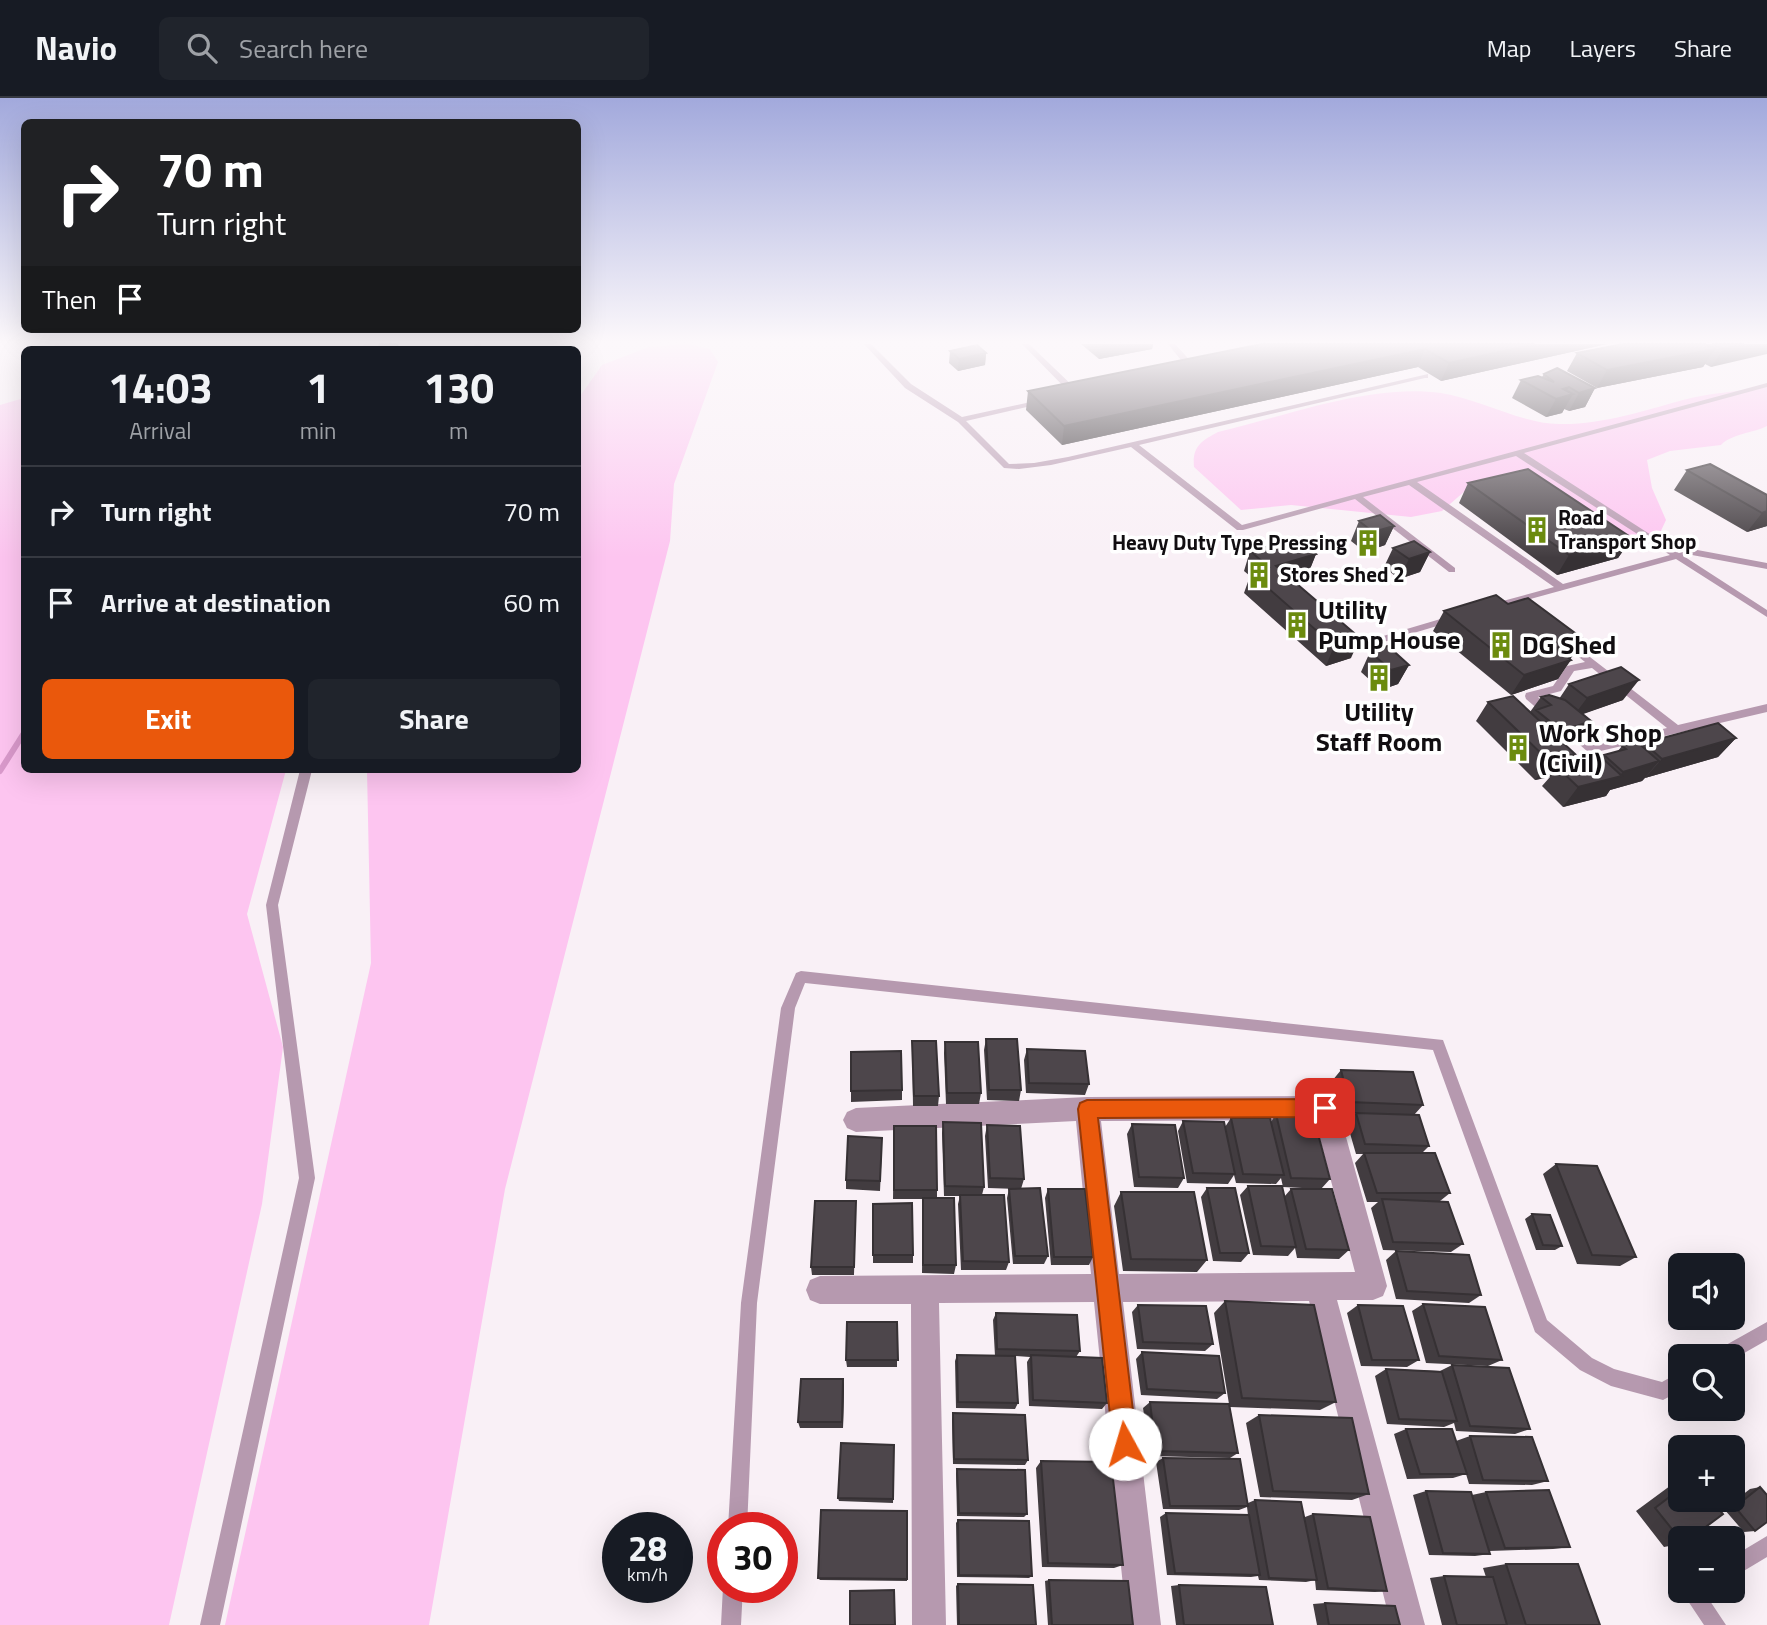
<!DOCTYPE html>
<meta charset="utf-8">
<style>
body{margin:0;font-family:"Titillium Web",sans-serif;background:#20242c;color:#f1f3f6;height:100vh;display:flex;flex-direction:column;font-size:26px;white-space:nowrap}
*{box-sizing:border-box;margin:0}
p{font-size:23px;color:#9ea1a6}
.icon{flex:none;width:38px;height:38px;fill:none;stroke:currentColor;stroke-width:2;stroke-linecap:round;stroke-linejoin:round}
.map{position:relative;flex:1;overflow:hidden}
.panel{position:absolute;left:21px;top:248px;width:560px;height:427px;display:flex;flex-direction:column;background:#171b24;border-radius:10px;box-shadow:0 7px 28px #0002}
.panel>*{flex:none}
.banner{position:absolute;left:21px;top:21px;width:560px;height:214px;border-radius:10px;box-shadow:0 7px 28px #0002;background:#202124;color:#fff;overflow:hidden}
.controls{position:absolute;left:1668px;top:1155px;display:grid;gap:14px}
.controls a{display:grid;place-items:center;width:77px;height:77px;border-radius:10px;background:#171b24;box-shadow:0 7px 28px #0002;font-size:35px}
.speed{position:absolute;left:602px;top:1414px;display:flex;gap:14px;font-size:35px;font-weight:700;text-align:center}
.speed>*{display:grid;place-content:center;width:91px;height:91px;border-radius:50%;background:#171b24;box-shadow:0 7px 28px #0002;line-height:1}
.speed small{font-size:18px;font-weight:400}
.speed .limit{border:10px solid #d22;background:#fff;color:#111}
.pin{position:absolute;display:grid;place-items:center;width:60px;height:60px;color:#fff;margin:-30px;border-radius:14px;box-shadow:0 4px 10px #0006}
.me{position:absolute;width:77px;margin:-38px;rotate:354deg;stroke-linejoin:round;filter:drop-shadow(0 0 5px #0008)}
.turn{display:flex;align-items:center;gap:24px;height:147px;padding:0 21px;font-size:32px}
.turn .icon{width:91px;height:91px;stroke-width:2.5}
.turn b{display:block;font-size:49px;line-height:60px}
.then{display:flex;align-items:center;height:66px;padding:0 21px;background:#0003;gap:14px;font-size:26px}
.eta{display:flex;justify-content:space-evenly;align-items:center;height:119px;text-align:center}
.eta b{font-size:42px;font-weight:700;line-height:49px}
.cta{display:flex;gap:14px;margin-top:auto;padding:14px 21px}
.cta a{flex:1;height:80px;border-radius:10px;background:#ea580c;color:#fff;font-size:28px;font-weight:700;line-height:80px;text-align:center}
.cta a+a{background:#20242c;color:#f1f3f6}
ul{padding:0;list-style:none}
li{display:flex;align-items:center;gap:21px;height:91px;padding:0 21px;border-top:2px solid #363941}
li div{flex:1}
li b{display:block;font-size:26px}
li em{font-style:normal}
header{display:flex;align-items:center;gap:42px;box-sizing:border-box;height:98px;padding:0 35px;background:#171b24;border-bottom:2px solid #363941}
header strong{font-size:33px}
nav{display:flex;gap:38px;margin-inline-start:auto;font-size:24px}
.search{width:490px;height:63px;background:#20242c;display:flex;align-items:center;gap:18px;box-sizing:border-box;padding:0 24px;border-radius:10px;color:#9ea1a6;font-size:26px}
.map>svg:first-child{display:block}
.green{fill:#fdc5f0}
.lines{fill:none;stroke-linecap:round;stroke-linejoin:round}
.stream-far1{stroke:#d999cb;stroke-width:4.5}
.stream{stroke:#d999cb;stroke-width:6}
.lane{fill:#b699af;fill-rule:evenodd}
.street{fill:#b699af;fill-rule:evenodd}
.wall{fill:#423c40}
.shaded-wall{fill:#363134}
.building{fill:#4d464b;stroke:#363134;stroke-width:2}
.route{fill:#ea580c;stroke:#983908;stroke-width:2}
.labels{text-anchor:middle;stroke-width:7;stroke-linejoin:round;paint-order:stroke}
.far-poi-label{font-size:21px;font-weight:bold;fill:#110e11;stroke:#fff;text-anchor:start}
.poi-label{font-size:26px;font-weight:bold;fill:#110e11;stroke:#fff;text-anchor:start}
</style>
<header>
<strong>Navio</strong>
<div class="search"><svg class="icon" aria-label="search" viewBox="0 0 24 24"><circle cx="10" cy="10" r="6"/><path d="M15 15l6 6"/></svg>Search here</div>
<nav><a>Map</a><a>Layers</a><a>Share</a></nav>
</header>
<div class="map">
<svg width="1767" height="1527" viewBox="0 0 1767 1527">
<rect width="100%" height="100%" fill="#f9f0f6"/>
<!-- green -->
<path class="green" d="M191,246H360L357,252H173Z
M688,246L710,251L718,264L674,386L670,443L505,1091L429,1527H225L371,865L367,672H578V301L602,267L649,249Z
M1767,289V328C1753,335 1731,336 1721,347L1670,353L1647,362L1652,390L1666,422L1659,437L1631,438L1473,386L1442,413L1411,419L1291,407L1241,412L1194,369C1192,349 1201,343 1218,334C1287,318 1370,285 1441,295C1479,301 1523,326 1559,326C1601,327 1643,313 1683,302C1710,295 1740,293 1767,289Z
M24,300V672H286L247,816L283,949L262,1106L169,1527H0V307Z"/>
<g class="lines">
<!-- stream-far1 -->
<path class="stream-far1" d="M57,246L59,252"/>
<!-- stream -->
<path class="stream" d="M0,673L24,635"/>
<!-- lane -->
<path class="lane" d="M364,246H371L367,252H359Z
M475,246H481L480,252H472Z
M864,246H871L911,286L962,319L1044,301V305L966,323L1009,366L1034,365L1068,359L1428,276V280H1425L1139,347L1242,427L1767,285V289L1524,355L1679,455L1692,451L1767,465V471L1692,457L1685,459L1767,512V519L1676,461L1494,511H1488V507L1554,489L1409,387L1363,399L1455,470V474H1449L1355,401L1243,432H1237L1131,349L1051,367L1019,371L1004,370L958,324L905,290ZM1516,358L1670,457L1563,486L1417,384Z
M1022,246H1029L1078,293V297H1072Z
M1168,246H1175L1195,268V272H1189Z
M1454,517L1457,518V522L1377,546L1372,543L1373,541Z
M1564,539L1678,627L1767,606V614L1592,655L1588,654L1563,632L1562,629L1563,626H1571L1594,647L1667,630L1592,570L1574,573L1561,593L1538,599L1554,612L1555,615L1554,618H1546L1526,601L1525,598L1526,595L1553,588L1567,568L1585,564L1560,544L1559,542Z
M300,672H312L278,807L315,1080L220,1527H200L299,1080L266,807Z
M801,873L1443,942L1547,1222L1592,1260L1614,1271L1662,1284L1680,1274V1293L1663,1302L1611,1288L1580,1272L1535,1234L1433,952L805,885L795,910L757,1205L747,1430H728L741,1205L781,910L796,875Z
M1767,1224V1242L1732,1262V1258H1714L1717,1252Z
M1767,1438V1459L1732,1480V1459Z
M723,1489H743L741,1527H721Z
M1686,1493H1711L1708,1500L1726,1527H1704L1684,1497Z"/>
<!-- street -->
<path class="street" d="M1325,998L1334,1002L1338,1010L1387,1188L1383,1198L1373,1202H1337L1425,1527H1391L1309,1203L1123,1204L1161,1527H1127L1094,1204L939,1205L946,1527H912L911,1206H820L810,1202L806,1192L810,1182L820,1178L1091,1176L1076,1023L856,1034L847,1030L843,1022L847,1014L856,1010L1087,999ZM1315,1022L1355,1174L1119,1176L1101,1023Z"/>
</g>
<!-- wall -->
<path class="wall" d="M1081,246H1153L1152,251L1099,261Z
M1262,246H1607L1441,283L1418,269L1062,347L1026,312L1028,293Z
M1623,246H1767L1711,269L1705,266L1703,269L1597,290L1567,273L1577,255Z
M950,253L986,255L985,267L958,273L949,265Z
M1544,276L1595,290L1585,309L1569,313L1564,311L1562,315L1546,319L1512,300L1521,282L1542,279Z
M1687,372L1767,397V428L1747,434L1674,392Z
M1468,385L1632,440L1618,460L1557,477L1459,405Z
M1359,423L1394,428L1385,447L1365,454L1351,443Z
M1393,450L1430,454L1420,474L1399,481L1384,469Z
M1250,453H1291L1316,456L1308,476L1291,481L1351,560L1326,568L1244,495L1250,478L1244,473Z
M1508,506L1583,541L1558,581L1511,597L1433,533L1444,513Z
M1370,554L1409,567L1398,586L1381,592L1361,574Z
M1569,586L1623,602L1582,616L1591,623L1576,643L1565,647L1568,666L1602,660L1604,657L1618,653L1622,648H1642L1644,645L1736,640L1718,659L1645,680L1642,683L1610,692L1606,698L1563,709L1542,688L1550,679L1535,682L1476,623L1488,604L1530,614L1541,599L1559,601Z
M986,941L1021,992L1019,1003L987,1002L984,952Z
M912,943L939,998L938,1008H913Z
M945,944L981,995L979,1006H946L944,955Z
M1027,951L1089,986L1085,997L1026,995L1024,962Z
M1341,972L1423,1007L1414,1017L1429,1048L1422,1055L1450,1095L1440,1103L1463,1146L1451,1154L1383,1152L1371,1110L1378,1104H1367L1355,1065L1363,1056H1356L1347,1025L1356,1015H1341L1332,983Z
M902,992V1002L851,1004V993Z
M1276,1016L1330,1081L1321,1091L1283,1089L1281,1080L1276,1086L1236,1085L1234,1077L1228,1086L1187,1085L1178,1033L1183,1023L1225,1029L1231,1020L1271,1024Z
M943,1024L984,1089L982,1097L1009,1164L1006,1172H961L958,1106L960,1098H944L942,1035Z
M1132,1026L1184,1080L1178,1090L1134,1089L1127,1036Z
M987,1027L1024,1081L1021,1091L988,1090L985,1038Z
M894,1028L937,1092V1100L956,1167L954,1176L922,1175L923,1101H893Z
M882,1050L880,1093L846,1091V1082Z
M1556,1066L1636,1159L1620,1168L1577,1166L1543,1076Z
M1248,1088L1284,1099L1291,1091L1349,1152L1339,1161L1297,1160L1295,1150L1288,1158L1253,1157L1240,1097Z
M1207,1090L1249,1155L1241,1164L1213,1163L1201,1099Z
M1009,1091L1048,1158L1044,1166H1013L1007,1100Z
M1048,1091L1093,1159L1089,1167H1051L1045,1100Z
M1121,1094L1207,1162L1197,1174L1123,1173L1114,1108Z
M856,1103L854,1177H812L811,1169Z
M873,1106L913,1157V1165H873Z
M1532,1116L1562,1148L1555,1152H1536L1525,1121Z
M1396,1153L1481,1197L1469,1205L1396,1201L1386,1162Z
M1225,1203L1336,1304L1320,1312L1230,1309L1238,1355L1230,1360L1150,1358L1143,1310L1150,1304L1229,1306L1214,1215Z
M1423,1206L1502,1262L1488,1268L1426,1265L1412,1213Z
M1138,1207L1213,1246L1205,1253L1137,1251L1132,1214Z
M1358,1207L1419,1262L1407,1269L1361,1268L1347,1215Z
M996,1215L1080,1253L1076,1259L1107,1305L1102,1311L1029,1308L1027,1264L1030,1259L1015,1258L1018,1305L1015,1311L956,1310L955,1263L957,1257L995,1258L993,1222Z
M897,1224V1269H847L846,1262Z
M1142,1254L1225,1295L1217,1301L1141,1297L1136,1261Z
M1452,1267L1530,1331L1515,1336L1456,1333L1454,1325L1444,1329L1387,1326L1375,1278L1386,1271L1440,1273Z
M843,1281L844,1287L843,1330H800L798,1324Z
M953,1315L1028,1362L1025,1367L953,1366L952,1321Z
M1259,1317L1369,1396L1352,1402L1260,1399L1246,1325Z
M1406,1331L1456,1343L1470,1338L1548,1383L1532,1387L1469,1386L1466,1376L1453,1380L1407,1381L1394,1336Z
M894,1347L893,1405L839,1403L838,1400Z
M1163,1360L1248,1405L1255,1402L1305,1419L1313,1416L1387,1493L1375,1494L1316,1492L1315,1482L1306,1484L1259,1482L1258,1478L1251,1479L1167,1477L1160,1419L1166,1415L1248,1417L1247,1409L1239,1412L1163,1411L1156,1364Z
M1041,1363L1123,1467L1114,1470L1042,1469L1036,1370Z
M957,1371L1027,1416L1024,1419L957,1418L956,1375Z
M1680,1384V1446L1664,1449L1636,1413L1674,1385Z
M1760,1389L1755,1433L1744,1434L1724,1411L1750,1391Z
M1426,1393L1472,1397L1486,1394L1570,1449L1553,1451L1489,1453L1490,1456L1475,1458L1429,1457L1413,1397Z
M958,1422L1032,1478L1029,1480L957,1479L956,1425Z
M1506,1466L1600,1527H1442L1430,1480L1444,1478L1486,1479L1483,1470Z
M818,1480L907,1481V1483L820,1482Z
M1049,1482L1133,1527H1048L1045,1483Z
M958,1486L1036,1527H957L956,1488Z
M1179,1487L1273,1527H1176L1171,1488Z
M1325,1505L1400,1527H1317L1313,1506Z"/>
<!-- shaded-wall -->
<path class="shaded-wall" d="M396,246H398L399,248L398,252H393Z
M1102,246H1153L1152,251L1099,261Z
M1535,246H1607L1441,283L1449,265Z
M1744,246H1767V256L1711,269L1723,251Z
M1425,251L1418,269L1062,347L1064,328Z
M1715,251L1703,269L1597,290L1607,272Z
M986,255L985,267L958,273L959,261Z
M1569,289L1564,298L1573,296L1562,315L1546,319L1556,301L1563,291Z
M1595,290L1585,309L1569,313L1579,295Z
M1767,413V428L1747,434L1762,415Z
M1394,428L1385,447L1365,454L1373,434Z
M1632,440L1618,460L1557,477L1569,457Z
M1430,454L1420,474L1399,481L1409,461Z
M1316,456L1308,476L1269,488L1276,468Z
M1360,540L1351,560L1326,568L1334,548Z
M1583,541L1570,561L1556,550Z
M1571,562L1558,581L1511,597L1524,577Z
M1409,567L1398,586L1381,592L1391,572Z
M1639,582L1623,602L1572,620L1587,600Z
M1591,623L1576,643L1548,653L1562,633Z
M1736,640L1718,659L1645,680L1662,661Z
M1575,656L1562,674L1557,669L1550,679L1535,682L1549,663Z
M1659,663L1642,683L1610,692L1606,698L1563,709L1578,689L1618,679L1623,674Z
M843,1281L844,1287L843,1330L842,1324Z"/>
<!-- building -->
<path class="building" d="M380,246H396L393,252H378Z
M1262,246H1535L1449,265L1425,251L1064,328L1028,293Z
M1623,246H1705L1715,251L1607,272L1577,255Z
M1712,246H1744L1723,251Z
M977,247L986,255L959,261L950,253Z
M1557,270L1595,290L1579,295L1569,289L1563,291L1573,296L1556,301L1521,282L1538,278L1554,284L1544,276Z
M1710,366L1767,397V413L1762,415L1687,372Z
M1528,371L1632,440L1569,457L1468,385Z
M1380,417L1394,428L1373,434L1359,423Z
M1414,443L1430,454L1409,461L1393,450Z
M1280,445L1291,453L1307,449L1316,456L1276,468L1360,540L1334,548L1251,475L1269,469L1250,453Z
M1496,497L1508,506L1528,500L1583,541L1556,550L1571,562L1524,577L1444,513Z
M1388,548L1409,567L1391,572L1370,554Z
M1621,569L1639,582L1587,600L1569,586Z
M1549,597L1565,602L1591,623L1562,633L1536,612L1551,607L1541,599Z
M1513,598L1575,656L1549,663L1488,604Z
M1718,625L1736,640L1662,661L1644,645Z
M1637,644L1659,663L1623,674L1604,657L1626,651L1622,648Z
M1600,658L1622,678L1578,689L1557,669Z
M986,941H1017L1021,992H989Z
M912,943H936L939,998H914Z
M945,944H978L981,995H947Z
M1027,951L1085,953L1089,986L1029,985Z
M901,953L902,992L851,993V954Z
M1341,972L1413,974L1423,1007L1349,1004Z
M1356,1015L1419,1017L1429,1048L1365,1046Z
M1276,1016L1313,1017L1330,1081L1291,1080Z
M1231,1020H1270L1284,1077L1243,1076Z
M1183,1023L1224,1024L1235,1076L1193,1075Z
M943,1024L981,1025L984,1089L945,1088Z
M1132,1026L1175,1027L1184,1080L1139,1079Z
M987,1027L1020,1028L1024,1081L990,1080Z
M894,1028H936L937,1092H894Z
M848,1038L882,1040L880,1083L846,1082Z
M1364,1055H1435L1450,1095H1377Z
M1556,1066L1597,1068L1636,1159L1592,1157Z
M1248,1088H1282L1296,1149L1261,1148Z
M1040,1090L1048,1158H1015L1009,1091Z
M1207,1090H1235L1249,1155H1220Z
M1048,1091H1085L1093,1159H1054Z
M1291,1091H1332L1349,1152L1306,1151Z
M1121,1094H1194L1207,1162L1131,1161Z
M960,1097H1004L1009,1164L963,1163Z
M923,1100H954L956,1167H923Z
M1382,1101L1448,1104L1463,1146L1393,1144Z
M815,1103H856L854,1169H811Z
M912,1105L913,1157H873V1106Z
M1532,1116L1550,1117L1562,1148L1543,1147Z
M1396,1153L1469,1157L1481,1197L1407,1193Z
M1225,1203L1314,1207L1336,1304L1242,1300Z
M1423,1206L1485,1209L1502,1262L1439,1258Z
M1138,1207L1206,1208L1213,1246L1143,1244Z
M1358,1207L1403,1208L1419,1262H1372Z
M996,1215L1077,1217L1080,1253L997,1251Z
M847,1224H897L898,1262H846Z
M1142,1254L1219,1258L1225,1295L1147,1291Z
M957,1257L1015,1258L1018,1305L958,1304Z
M1031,1257L1102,1260L1107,1305L1033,1302Z
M1452,1267L1509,1270L1530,1331L1470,1328Z
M1386,1271L1442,1274L1457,1323L1399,1321Z
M801,1281H843L842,1324H798Z
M1150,1304L1229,1306L1238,1355L1156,1353Z
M953,1315L1025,1317L1028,1362L954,1361Z
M1259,1317L1352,1320L1369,1396L1273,1393Z
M1406,1331H1452L1467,1376H1420Z
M1470,1338L1532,1339L1548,1383L1483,1382Z
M841,1345L894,1347L893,1401L838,1400Z
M1163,1360L1240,1361L1248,1408H1170Z
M1041,1363L1111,1364L1123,1467L1048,1465Z
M957,1371L1025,1372L1027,1416L959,1415Z
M1760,1389L1767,1397V1424L1755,1433L1735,1409Z
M1680,1391V1402H1711L1723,1416L1691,1440H1680V1441L1655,1410Z
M1549,1392L1570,1449L1505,1450L1486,1394Z
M1426,1393L1471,1394L1490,1456L1443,1455Z
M1255,1402L1301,1404L1317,1482L1269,1480Z
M821,1412L907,1413V1481L818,1480Z
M1166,1415L1249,1417L1260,1477L1175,1475Z
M1313,1416L1370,1419L1387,1493L1328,1490Z
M958,1422L1029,1423L1032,1478L959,1477Z
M1506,1466H1578L1600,1527H1526Z
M1444,1478L1493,1479L1507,1527H1457Z
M1049,1482L1128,1483L1133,1527H1052Z
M958,1486L1033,1487L1036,1527H959Z
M1179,1487L1266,1489L1273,1527H1184Z
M894,1492L895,1527H850V1493Z
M1325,1505L1395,1508L1400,1527H1329Z"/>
<!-- sky -->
<linearGradient id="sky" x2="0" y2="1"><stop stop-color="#a2a9dc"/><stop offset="0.53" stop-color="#fcf8fb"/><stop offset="1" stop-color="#fcf8fb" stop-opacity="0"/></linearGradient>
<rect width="1767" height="460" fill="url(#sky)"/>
<!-- route -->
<path class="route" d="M1325,1001L1332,1003L1335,1010L1332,1016L1325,1019L1098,1020L1137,1346L1133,1354L1125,1358L1116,1354L1113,1346L1078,1011L1080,1005L1087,1002Z"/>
<!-- icons -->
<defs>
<symbol id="building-bare" viewBox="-9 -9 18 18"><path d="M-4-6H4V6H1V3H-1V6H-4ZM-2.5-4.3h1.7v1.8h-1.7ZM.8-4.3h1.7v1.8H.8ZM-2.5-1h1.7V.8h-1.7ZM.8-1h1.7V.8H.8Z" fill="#6b8b0e" stroke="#fff" stroke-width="2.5" paint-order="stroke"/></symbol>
</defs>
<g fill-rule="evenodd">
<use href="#building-bare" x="1518" y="413" width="38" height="38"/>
<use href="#building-bare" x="1349" y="426" width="38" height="38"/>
<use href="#building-bare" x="1240" y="458" width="38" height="38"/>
<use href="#building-bare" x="1278" y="508" width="38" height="38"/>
<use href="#building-bare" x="1482" y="528" width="38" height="38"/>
<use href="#building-bare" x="1360" y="561" width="38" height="38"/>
<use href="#building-bare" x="1499" y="631" width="38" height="38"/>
</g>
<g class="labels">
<!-- far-poi labels -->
<g class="far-poi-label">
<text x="1558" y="427">Road<tspan x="1558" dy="24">Transport Shop</tspan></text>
<text x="1347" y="452" text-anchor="end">Heavy Duty Type Pressing</text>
<text x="1280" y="484">Stores Shed 2</text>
</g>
<!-- poi labels -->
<g class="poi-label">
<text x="1318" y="521">Utility<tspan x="1318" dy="30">Pump House</tspan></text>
<text x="1522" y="556">DG Shed</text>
<text x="1379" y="623" text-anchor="middle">Utility<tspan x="1379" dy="30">Staff Room</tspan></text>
<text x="1539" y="644">Work Shop<tspan x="1539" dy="30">(Civil)</tspan></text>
</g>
</g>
</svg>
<div class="controls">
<a><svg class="icon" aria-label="sound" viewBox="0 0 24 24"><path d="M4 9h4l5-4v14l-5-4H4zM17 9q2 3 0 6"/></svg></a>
<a><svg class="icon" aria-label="search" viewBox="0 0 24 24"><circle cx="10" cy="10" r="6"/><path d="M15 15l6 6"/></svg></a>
<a>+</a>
<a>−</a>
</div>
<div class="speed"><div>28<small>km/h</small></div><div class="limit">30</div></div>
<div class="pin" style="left:1325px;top:1010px;background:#d93025"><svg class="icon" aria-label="arrive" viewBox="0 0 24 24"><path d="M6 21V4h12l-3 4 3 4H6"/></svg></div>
<svg class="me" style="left:1125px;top:1346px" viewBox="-20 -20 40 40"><circle r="19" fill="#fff"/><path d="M0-13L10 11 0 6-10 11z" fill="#ea580c"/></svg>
<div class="banner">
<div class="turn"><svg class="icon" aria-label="right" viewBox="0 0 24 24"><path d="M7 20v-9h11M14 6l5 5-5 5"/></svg><div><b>70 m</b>Turn right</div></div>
<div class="then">Then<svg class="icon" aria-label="arrive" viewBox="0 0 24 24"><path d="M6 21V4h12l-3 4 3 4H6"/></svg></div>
</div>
<section class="panel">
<div class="eta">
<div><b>14:03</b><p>Arrival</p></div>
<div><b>1</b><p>min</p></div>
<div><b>130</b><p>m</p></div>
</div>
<ul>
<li><svg class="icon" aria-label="right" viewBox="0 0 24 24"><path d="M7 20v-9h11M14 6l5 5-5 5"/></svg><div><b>Turn right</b></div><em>70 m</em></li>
<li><svg class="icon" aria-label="arrive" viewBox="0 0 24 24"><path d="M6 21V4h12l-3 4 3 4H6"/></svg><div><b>Arrive at destination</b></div><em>60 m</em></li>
</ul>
<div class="cta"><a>Exit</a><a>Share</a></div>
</section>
</div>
